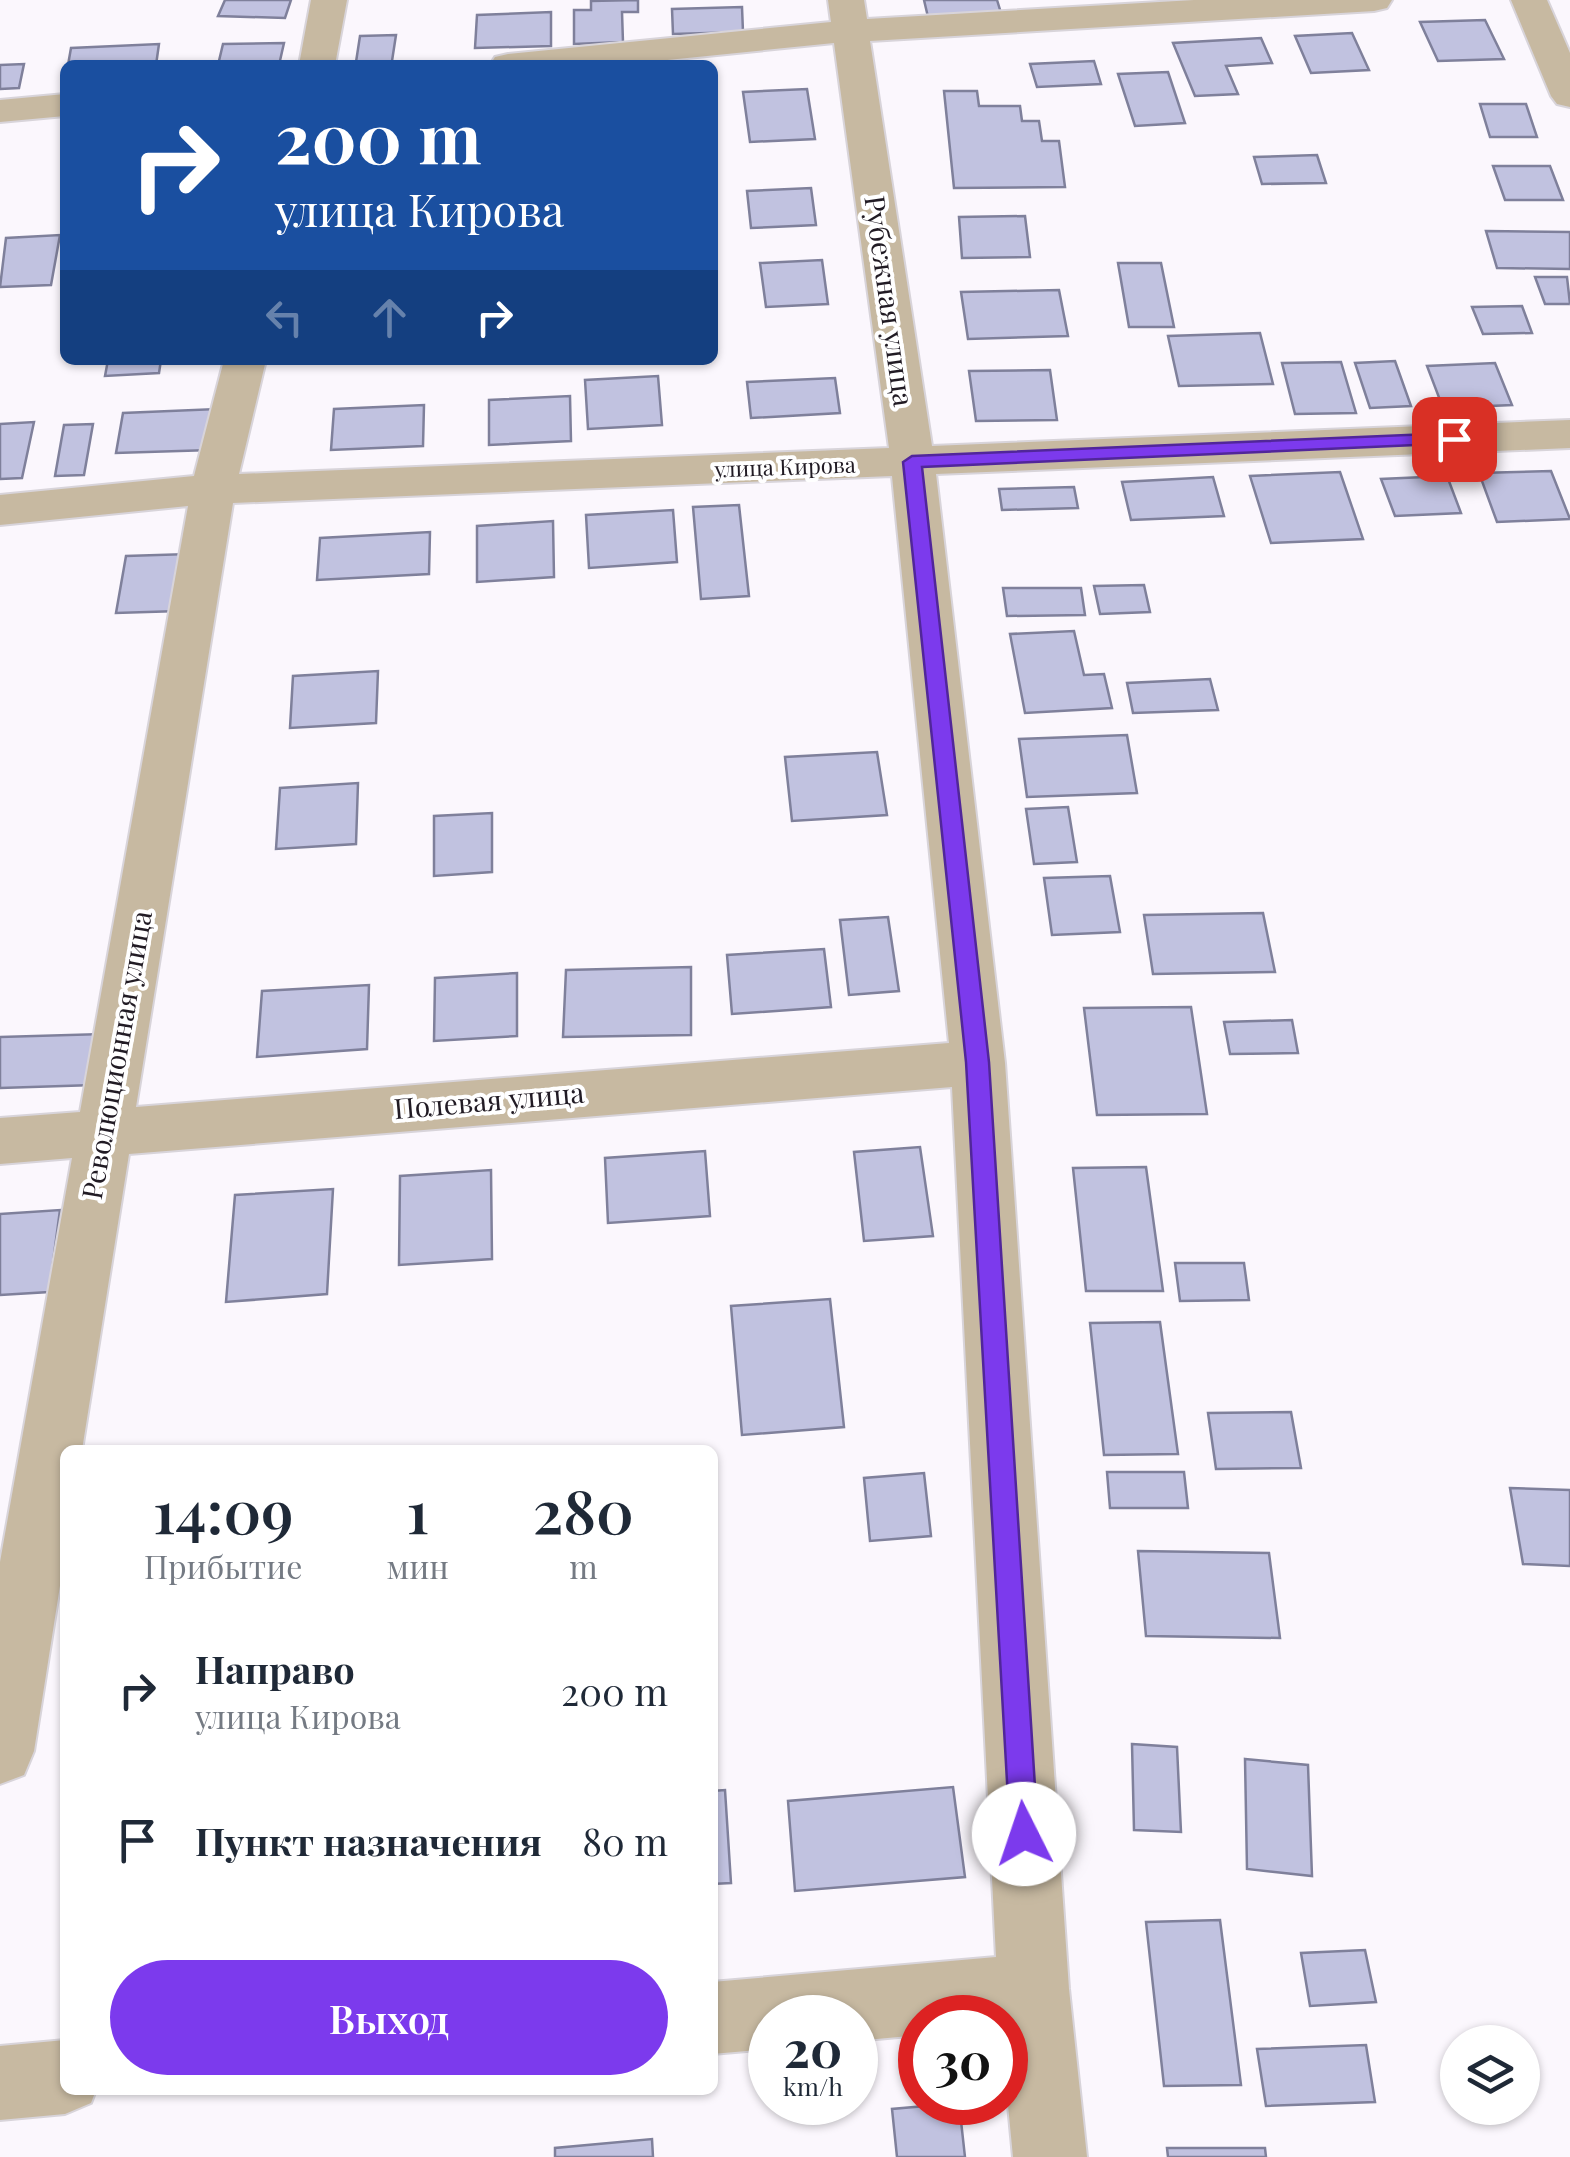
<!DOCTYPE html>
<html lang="ru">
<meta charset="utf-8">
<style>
body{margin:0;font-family:"Playfair Display",serif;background:#f2f2f3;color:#1f2937;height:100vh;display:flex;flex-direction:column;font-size:38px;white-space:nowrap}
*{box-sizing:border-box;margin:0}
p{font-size:32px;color:#747a83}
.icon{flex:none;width:55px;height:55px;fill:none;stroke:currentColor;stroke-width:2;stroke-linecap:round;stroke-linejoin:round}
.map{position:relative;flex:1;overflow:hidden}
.sheet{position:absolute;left:60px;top:1445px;width:658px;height:650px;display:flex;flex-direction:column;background:#fff;border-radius:15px;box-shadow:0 2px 8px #0004}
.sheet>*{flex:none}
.banner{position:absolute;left:60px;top:60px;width:658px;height:305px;border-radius:15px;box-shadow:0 2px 8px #0004;background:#1a4fa0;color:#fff;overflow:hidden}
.tools{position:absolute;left:1440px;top:2025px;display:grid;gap:20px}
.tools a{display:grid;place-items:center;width:100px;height:100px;border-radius:50%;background:#fff;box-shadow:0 2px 8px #0004;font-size:50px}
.speed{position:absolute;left:748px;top:1995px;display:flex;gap:20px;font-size:50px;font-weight:700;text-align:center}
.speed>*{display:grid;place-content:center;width:130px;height:130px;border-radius:50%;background:#fff;box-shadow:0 2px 8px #0004;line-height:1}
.speed small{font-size:25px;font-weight:400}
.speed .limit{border:15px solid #d22;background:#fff;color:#111}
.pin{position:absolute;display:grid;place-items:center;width:85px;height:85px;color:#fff;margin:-42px;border-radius:20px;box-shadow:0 5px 15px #0006}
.me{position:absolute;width:110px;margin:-55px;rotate:356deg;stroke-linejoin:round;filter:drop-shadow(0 0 8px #0008)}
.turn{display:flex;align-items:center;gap:35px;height:210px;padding:0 50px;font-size:45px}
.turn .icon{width:130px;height:130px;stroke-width:2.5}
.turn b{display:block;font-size:70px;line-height:85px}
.lanes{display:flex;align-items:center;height:95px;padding:0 50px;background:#0003;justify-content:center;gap:50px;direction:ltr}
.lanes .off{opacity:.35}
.eta{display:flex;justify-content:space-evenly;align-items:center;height:170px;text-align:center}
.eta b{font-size:60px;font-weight:600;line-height:70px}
.cta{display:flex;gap:20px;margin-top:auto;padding:20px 50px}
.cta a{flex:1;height:115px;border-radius:60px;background:#7c3aed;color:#fff;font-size:40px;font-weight:600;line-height:115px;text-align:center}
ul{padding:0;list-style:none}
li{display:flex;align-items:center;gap:30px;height:150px;padding:0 50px}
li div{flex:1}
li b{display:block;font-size:38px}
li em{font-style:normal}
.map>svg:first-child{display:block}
.building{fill:#c1c2e0;stroke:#7f809b;stroke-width:2.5}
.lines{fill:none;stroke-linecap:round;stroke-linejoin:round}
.minor-casing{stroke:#d8d4da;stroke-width:4}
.minor{fill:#c7b9a1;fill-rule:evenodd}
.route{fill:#7c3aed;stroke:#51269a;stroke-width:2.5}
.labels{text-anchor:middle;stroke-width:8;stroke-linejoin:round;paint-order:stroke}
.far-street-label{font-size:22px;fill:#211b24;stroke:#fff}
.street-label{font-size:28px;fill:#211b24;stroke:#fff}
</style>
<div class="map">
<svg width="1570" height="2157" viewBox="0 0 1570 2157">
<rect width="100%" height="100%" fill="#fbf7fd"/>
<!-- building -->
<path class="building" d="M225,0H291L285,18L218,16Z
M638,0V12H622L623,42L574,44V10H591V1Z
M924,0H997L1001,13L928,17Z
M742,7L743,32L673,34L672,9Z
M551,12V46L475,48L477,15Z
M1485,20L1504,59L1438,61L1420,22Z
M1352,33L1369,70L1311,73L1295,36Z
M396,35L392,61L356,62L360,36Z
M1261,38L1272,63L1226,66L1238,94L1195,96L1173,43Z
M284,43L279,65H218L223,44Z
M159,44L156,65H68L71,48Z
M1094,61L1101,84L1037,87L1030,64Z
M24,64L19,88L0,89V65Z
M1168,72L1185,123L1135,126L1118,74Z
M807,89L815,139L750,142L743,92Z
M944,91H977L979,106H1020L1022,121H1039L1042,141H1059L1065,187L954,188Z
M1480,104H1526L1537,137H1490Z
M1317,155L1326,183L1262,184L1254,157Z
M1493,166H1550L1563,200H1505Z
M811,188L816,225L751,228L747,191Z
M1025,216L1030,257L962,258L959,217Z
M1486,231L1570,232V269L1497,268Z
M60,235L51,285L0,287L6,238Z
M822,260L828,304L766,307L760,263Z
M1118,263H1161L1174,327H1129Z
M1535,277H1567L1570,304H1545Z
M1059,290L1068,336L968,339L961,292Z
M1522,306L1532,333L1483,334L1472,307Z
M1260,333L1273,384L1179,386L1168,336Z
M108,360H161L159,373L105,376Z
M1395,361L1411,406L1370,408L1355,363Z
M1341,362L1356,413L1295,414L1282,363Z
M1495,363L1512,405L1443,408L1427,366Z
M1050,370L1057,420L976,421L969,371Z
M658,376L662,425L588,429L585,380Z
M835,378L840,413L751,418L747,382Z
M570,396L571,441L489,445V400Z
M424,405L423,446L331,450L334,409Z
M217,409L211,450L116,453L123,413Z
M34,422L22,478L0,479V424Z
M93,424L84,475L55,476L64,425Z
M1551,471L1570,519L1497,522L1479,473Z
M1340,472L1363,539L1271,543L1250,476Z
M1447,476L1461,513L1395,516L1381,479Z
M1213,477L1224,516L1131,520L1122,482Z
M1074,487L1078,508L1002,510L999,489Z
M739,505L749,596L701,599L693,507Z
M673,510L677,562L589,568L586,515Z
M553,521L554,577L477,582V526Z
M430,532L429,574L317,580L320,538Z
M189,554L179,611L116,613L126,556Z
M1144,585L1150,612L1100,614L1094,586Z
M1003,588H1081L1085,615L1007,616Z
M1074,631L1084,675L1104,674L1112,708L1025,713L1010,634Z
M378,671L376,723L290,728L293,676Z
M1210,679L1218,710L1133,713L1127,683Z
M1127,735L1137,793L1027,797L1019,739Z
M877,752L887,815L792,821L785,757Z
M358,783L356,844L276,849L280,788Z
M1068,807L1077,862L1034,864L1026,809Z
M492,813V872L434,876V816Z
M1110,876L1120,932L1052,935L1044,878Z
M1263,913L1275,972L1153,974L1144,915Z
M888,917L899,991L849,995L840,920Z
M824,949L831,1007L732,1014L727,955Z
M691,967V1035L563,1037L566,970Z
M517,973V1036L434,1041L435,978Z
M369,985L367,1049L257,1057L262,991Z
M1191,1007L1207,1114L1097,1115L1084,1008Z
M1292,1020L1298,1053L1230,1054L1224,1022Z
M103,1034L94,1085L0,1088V1037Z
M920,1147L933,1236L864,1241L854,1152Z
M705,1151L710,1216L608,1223L605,1158Z
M1146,1167L1163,1291H1086L1073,1168Z
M491,1170L492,1259L399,1265L400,1176Z
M333,1189L327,1294L226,1302L235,1195Z
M60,1210L49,1292L0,1295V1214Z
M1175,1263H1244L1249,1300L1180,1301Z
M830,1299L844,1427L742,1435L731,1306Z
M1160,1322L1178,1454L1104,1455L1090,1323Z
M1291,1412L1301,1468L1216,1469L1208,1413Z
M1107,1472H1184L1188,1508H1110Z
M924,1473L931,1536L870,1541L864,1478Z
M1510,1488L1570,1490V1566L1523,1564Z
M1138,1551L1269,1553L1280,1638L1146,1636Z
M1132,1744L1177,1747L1181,1832L1134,1830Z
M1245,1759L1308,1765L1312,1876L1247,1869Z
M953,1787L965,1877L795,1891L788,1801Z
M725,1790L731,1883L712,1884V1791Z
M1220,1920L1241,2085L1164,2086L1146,1922Z
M1365,1950L1376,2002L1310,2006L1301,1953Z
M1366,2045L1375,2102L1266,2106L1257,2049Z
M959,2103L965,2157H897L892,2109Z
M652,2139L653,2157H555V2148Z
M1167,2148H1265L1266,2157H1168Z"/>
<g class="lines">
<defs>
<path id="minor" d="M311,0H347L335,65H299Z
M828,0H864L867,19L1194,0H1392L1387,8L1374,11L870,41L932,446L1570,420V448L936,474L1005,1063L1069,1989L1087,2157H1013L1005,2074V2018H920V2035L855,2041V2018H770V2049L712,2054V1982L996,1957L952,1087L129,1154L82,1450H65V1554L34,1751L24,1775L0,1784V1562L72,1158L0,1164V1118L80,1112L188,506L0,525V495L194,476L224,360H266L239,474L889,448L834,43L618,65H490L495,57L508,54L831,22ZM892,476L949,1043L136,1107L233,503Z
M1511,0H1547L1570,53V107L1557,104L1551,96Z
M65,94V116L0,122V100Z
M65,2040V2090H96L91,2103L65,2114L0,2120V2046Z"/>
</defs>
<!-- minor casing -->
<use href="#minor" class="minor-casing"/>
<!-- minor -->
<use href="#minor" class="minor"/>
</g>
<!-- route -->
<path class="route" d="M1454,433L1463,439L1460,443L922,467L989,1062L1038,1834L1034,1844L1024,1848L1014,1844L1010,1834L966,1062L903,462L912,456Z"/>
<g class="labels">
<!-- far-street labels -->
<g class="far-street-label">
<text transform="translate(785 467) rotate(-2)" y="8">улица Кирова</text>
</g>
<!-- street labels -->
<g class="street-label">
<text transform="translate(889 301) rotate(82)" y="10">Рубежная улица</text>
<text transform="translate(117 1055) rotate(-80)" y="10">Революционная улица</text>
<text transform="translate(489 1101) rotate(-5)" y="10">Полевая улица</text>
</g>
</g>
</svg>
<div class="tools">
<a><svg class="icon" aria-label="layers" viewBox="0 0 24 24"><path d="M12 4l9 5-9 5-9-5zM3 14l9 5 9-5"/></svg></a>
</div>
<div class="speed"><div>20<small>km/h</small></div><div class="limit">30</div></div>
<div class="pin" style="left:1454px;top:439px;background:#d93025"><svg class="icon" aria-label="arrive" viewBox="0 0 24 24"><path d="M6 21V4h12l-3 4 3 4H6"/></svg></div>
<svg class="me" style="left:1024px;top:1834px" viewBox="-20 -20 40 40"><circle r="19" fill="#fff"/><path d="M0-13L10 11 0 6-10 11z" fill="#7c3aed"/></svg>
<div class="banner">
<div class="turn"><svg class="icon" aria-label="right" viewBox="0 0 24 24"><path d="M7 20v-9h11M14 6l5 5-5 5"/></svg><div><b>200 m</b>улица Кирова</div></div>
<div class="lanes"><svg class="icon off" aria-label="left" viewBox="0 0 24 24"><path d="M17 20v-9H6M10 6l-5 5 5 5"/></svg><svg class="icon off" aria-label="ahead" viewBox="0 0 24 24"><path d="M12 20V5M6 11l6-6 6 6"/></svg><svg class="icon" aria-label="right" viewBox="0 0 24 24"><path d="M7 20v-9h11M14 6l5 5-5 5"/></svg></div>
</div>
<section class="sheet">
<div class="eta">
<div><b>14:09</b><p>Прибытие</p></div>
<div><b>1</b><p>мин</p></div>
<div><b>280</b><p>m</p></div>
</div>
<ul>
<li><svg class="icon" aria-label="right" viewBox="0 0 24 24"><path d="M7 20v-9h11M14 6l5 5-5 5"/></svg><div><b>Направо</b><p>улица Кирова</p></div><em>200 m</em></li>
<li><svg class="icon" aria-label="arrive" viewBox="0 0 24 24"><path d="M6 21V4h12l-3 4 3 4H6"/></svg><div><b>Пункт назначения</b></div><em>80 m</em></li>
</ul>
<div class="cta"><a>Выход</a></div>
</section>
</div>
